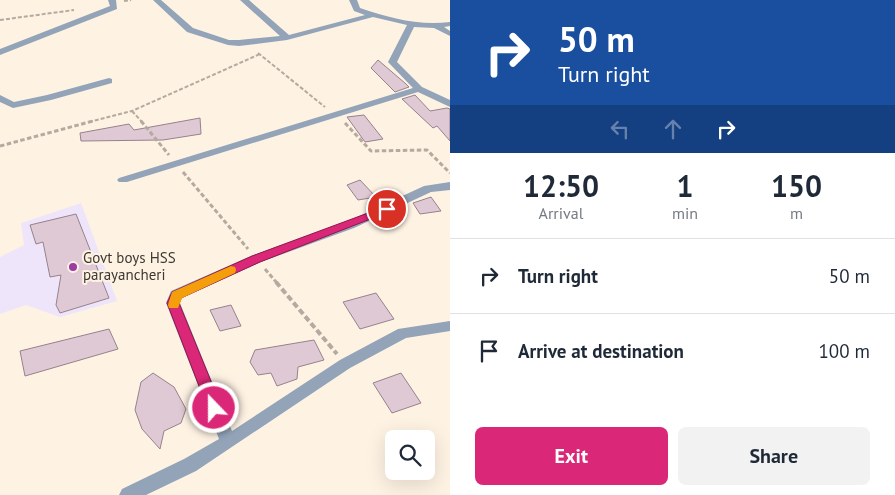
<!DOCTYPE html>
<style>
body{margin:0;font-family:"PT Sans",sans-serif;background:#f2f2f3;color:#1f2937;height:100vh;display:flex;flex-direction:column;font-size:19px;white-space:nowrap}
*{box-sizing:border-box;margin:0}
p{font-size:16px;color:#747a83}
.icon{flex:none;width:28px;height:28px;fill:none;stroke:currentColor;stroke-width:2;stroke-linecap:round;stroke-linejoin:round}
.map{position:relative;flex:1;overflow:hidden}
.sheet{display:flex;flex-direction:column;background:#fff;width:445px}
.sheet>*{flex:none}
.hud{background:#1a4fa0;color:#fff;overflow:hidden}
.tools{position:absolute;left:385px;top:430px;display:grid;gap:10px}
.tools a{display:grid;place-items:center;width:50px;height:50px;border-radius:8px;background:#fff;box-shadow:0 5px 20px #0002;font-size:25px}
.pin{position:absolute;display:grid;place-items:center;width:42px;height:42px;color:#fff;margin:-21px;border:2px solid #fff;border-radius:50%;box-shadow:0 1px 5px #0007}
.me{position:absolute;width:55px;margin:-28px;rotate:338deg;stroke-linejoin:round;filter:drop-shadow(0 0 4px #0008)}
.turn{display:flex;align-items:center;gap:18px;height:105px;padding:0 25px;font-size:22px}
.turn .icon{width:65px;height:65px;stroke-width:2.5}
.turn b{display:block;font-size:35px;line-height:42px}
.lanes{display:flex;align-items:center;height:48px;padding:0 25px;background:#0003;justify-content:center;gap:25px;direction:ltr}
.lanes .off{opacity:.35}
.eta{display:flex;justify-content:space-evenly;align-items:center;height:85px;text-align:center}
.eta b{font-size:30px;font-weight:600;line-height:35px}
.action{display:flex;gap:10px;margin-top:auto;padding:10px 25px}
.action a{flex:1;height:58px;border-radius:8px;background:#db2777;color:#fff;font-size:20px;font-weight:600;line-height:58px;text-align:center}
.action a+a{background:#f2f2f3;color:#1f2937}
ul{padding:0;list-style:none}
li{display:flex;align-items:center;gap:15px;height:75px;padding:0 25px;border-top:1px solid #e0e1e3}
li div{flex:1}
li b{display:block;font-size:19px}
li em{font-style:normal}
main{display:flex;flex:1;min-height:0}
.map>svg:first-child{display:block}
.education{fill:#efe5fa}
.building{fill:#dfc9d5;stroke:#96828d}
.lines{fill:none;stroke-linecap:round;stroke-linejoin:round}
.path-far2{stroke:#b4aa9f;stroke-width:2;stroke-dasharray:4 2;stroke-linecap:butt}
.path-far1{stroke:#b4aa9f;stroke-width:3;stroke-dasharray:4.5 2.5;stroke-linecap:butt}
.path{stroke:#b4aa9f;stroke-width:4;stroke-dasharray:6 3;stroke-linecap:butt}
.street{fill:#93a3b8;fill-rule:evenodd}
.route{fill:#db2777;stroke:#8e194d}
.slow{fill:#f59e0b}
.poi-dot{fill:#9b3ba3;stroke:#fef2e3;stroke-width:2}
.labels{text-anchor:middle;stroke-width:4;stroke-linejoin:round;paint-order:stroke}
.poi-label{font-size:15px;fill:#3e3832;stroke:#fef2e3;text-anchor:start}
</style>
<main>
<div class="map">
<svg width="450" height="495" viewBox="0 0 450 495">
<rect width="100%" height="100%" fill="#fef2e3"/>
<!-- education -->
<path class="education" d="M81,203L117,301L60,317L26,305L0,314V257L24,245L21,223Z"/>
<!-- building -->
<path class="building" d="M378,60L406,84L409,87L395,92L371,68Z
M415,95L430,111L447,108L450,109V141L437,126L433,128L402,99Z
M364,115L383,139L365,142L347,117Z
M200,118L201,134L163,140L81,141L80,133L129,124L134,130Z
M360,180L376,197L358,200L347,185Z
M431,197L441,211L420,214L413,203Z
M76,214L109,298L60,313L56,305L61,275L50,277L43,242L36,244L30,225Z
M376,293L394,319L360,329L343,302Z
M231,305L241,326L220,331L210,310Z
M109,329L118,349L25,376L20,351Z
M314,340L324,360L298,367L297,379L277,386L271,373L258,375L250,362L255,350Z
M153,373L174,387L186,409L181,423L164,431L160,449L142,429L135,410L141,382Z
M401,373L421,403L392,413L373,383Z"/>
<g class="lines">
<!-- path-far2 -->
<path class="path-far2" d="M124,1L131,0
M0,20L74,10
M258,53L325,107
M132,111L142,122
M89,122L132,111L260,54"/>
<!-- path-far1 -->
<path class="path-far1" d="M141,121L169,155
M345,123L371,151L427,150L450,173
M0,146L93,121
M183,172L248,249
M265,269L277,283"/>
<!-- path -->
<path class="path" d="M276,282L337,354"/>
<!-- street -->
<path class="street" d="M108,0H116L117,9L0,55V49L110,6Z
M153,0H161L193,28L229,40H239L280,36L240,0H249L289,35L365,15L354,11L349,0H357L360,8C389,18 419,26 450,22V26L444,27L450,31V36L434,28L414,27L397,62L422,87L450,100V107L418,92L127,182H119L117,180L119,178L413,88L388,62L407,25L373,17L287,40L239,46L228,45L187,32Z
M109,78L112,79V83L51,100L13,108L0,102V95L14,102L47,95Z
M450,182V190L431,192L354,228L261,262L182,298L180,303L232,431L340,360L398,329L450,321V331L406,338L350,368L196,471L146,495H119L122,489L184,459L219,439L166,303L171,291L251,256L346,222L424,186Z"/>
</g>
<!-- route -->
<path class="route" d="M387,206L392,209L391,211L260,262L181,298L179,303L222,408L220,412L214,414L209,412L167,303L172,292L252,256Z"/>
<!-- slow -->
<path class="slow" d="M231,266L235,267L236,270L235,273L182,298L178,308H169L168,305L172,292Z"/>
<!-- markers -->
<circle class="poi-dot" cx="73" cy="267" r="5"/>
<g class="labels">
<!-- poi labels -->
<g class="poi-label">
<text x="83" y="263">Govt boys HSS<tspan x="83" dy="17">parayancheri</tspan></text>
</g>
</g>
</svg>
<div class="tools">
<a><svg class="icon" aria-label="search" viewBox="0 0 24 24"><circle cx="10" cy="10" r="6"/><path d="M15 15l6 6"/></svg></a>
</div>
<div class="pin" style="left:387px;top:209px;background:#d93025"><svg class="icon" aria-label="arrive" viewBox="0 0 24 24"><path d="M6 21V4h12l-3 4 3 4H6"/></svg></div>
<svg class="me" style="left:214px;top:408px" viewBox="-20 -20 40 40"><circle r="17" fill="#db2777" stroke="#fff" stroke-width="3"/><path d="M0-11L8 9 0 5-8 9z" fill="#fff"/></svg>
</div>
<section class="sheet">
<div class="hud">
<div class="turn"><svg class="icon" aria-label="right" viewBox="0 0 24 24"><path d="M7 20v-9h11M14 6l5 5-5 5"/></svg><div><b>50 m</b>Turn right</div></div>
<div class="lanes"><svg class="icon off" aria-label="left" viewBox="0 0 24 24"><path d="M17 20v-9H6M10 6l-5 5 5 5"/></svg><svg class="icon off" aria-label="ahead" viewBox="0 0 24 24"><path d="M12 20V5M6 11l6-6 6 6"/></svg><svg class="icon" aria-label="right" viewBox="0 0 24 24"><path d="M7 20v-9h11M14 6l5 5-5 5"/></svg></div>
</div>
<div class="eta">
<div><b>12:50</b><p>Arrival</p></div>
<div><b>1</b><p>min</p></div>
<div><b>150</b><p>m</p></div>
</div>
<ul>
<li><svg class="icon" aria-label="right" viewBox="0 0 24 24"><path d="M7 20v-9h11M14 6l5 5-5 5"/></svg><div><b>Turn right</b></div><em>50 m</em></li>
<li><svg class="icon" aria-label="arrive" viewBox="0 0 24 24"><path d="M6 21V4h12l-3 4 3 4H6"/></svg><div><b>Arrive at destination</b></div><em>100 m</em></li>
</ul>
<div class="action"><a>Exit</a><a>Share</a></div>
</section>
</main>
